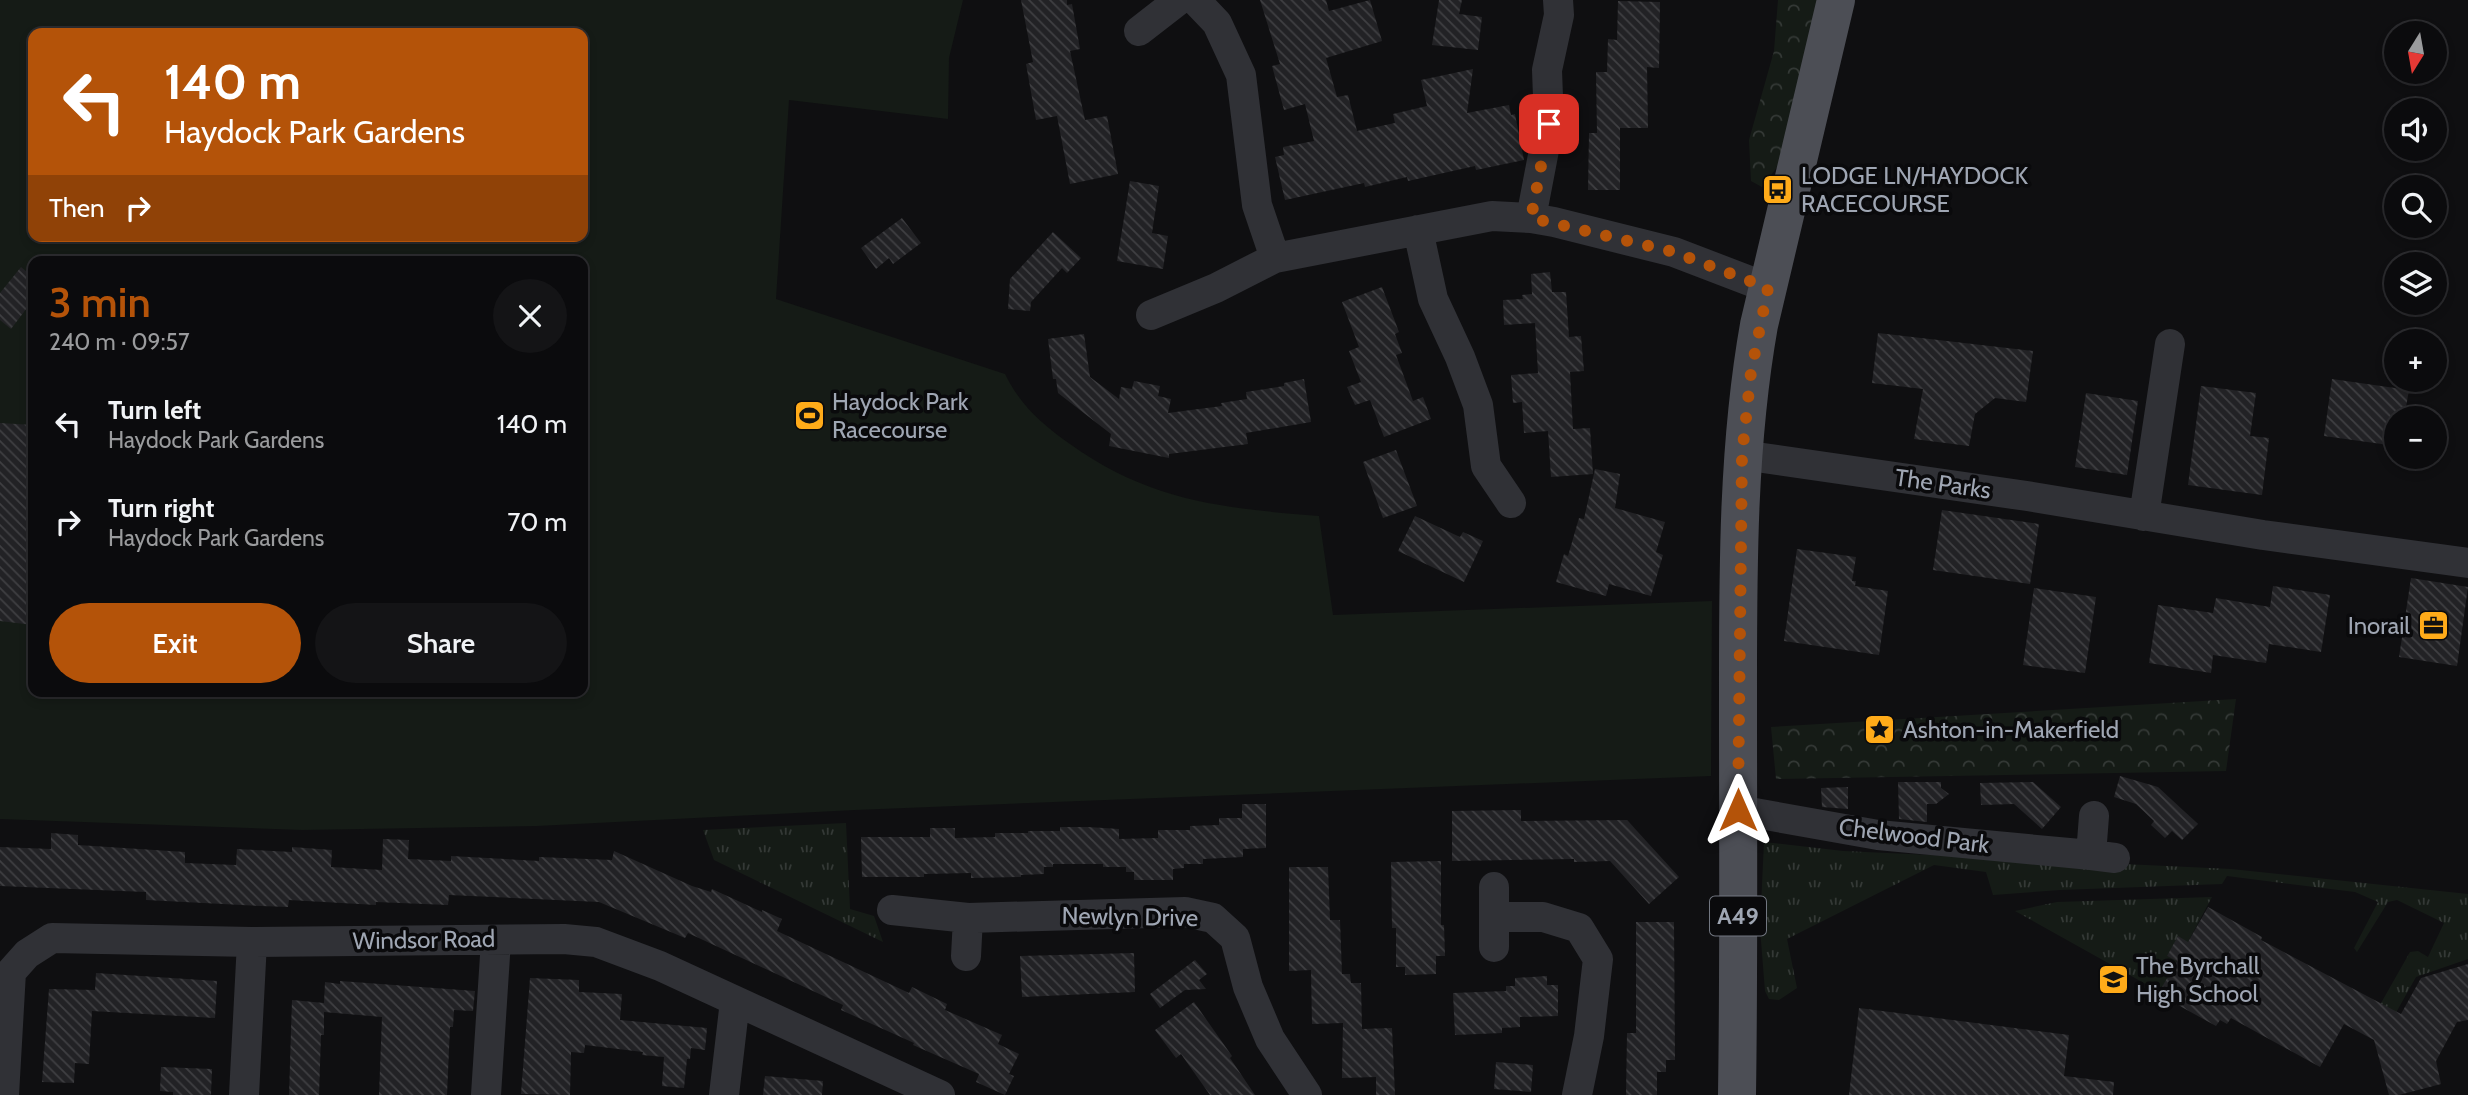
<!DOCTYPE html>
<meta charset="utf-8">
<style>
body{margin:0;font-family:Cabin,sans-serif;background:#141416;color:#f1f3f6;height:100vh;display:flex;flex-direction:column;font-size:26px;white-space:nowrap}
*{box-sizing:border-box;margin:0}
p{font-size:23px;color:#9a9b9d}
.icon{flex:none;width:38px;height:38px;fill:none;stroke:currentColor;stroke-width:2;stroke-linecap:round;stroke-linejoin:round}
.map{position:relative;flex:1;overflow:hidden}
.sheet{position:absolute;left:28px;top:256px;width:560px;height:441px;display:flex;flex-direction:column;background:#0b0b0d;border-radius:14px;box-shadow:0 4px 10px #0003,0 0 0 2px #2b2b2e}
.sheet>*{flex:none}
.top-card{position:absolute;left:28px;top:28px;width:560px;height:214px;border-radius:14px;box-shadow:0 4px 10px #0003,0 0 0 2px #2b2b2e;background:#b45309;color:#fff;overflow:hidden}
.needle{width:46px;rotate:191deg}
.fabs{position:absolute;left:2384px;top:21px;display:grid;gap:14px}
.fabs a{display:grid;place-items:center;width:63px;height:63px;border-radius:50%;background:#0b0b0d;box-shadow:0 4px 10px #0003,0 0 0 2px #2b2b2e;font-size:35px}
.pin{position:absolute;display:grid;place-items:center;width:60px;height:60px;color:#fff;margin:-30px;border-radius:14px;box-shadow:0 4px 10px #0006}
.me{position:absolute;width:77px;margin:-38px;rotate:0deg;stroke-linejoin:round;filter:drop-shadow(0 0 5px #0008)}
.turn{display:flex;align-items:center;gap:24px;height:147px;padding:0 21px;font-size:32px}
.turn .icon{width:91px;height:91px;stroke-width:2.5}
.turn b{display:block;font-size:49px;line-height:60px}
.then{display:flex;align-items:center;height:66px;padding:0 21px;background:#0003;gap:14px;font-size:26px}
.round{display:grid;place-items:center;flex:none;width:74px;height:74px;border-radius:37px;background:#141416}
.head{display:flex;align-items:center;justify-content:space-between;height:119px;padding:0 21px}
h1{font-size:42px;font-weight:600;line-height:52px;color:#b45309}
.cta{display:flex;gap:14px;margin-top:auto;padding:14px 21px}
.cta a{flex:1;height:80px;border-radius:42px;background:#b45309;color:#fff;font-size:28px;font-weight:600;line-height:80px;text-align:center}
.cta a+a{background:#141416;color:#f1f3f6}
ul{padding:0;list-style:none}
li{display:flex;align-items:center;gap:21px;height:98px;padding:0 21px}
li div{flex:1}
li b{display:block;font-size:26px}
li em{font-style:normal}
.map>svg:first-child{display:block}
.grass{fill:url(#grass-tufts)}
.forest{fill:url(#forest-crowns)}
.pitch{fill:#151b16;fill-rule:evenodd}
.building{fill:url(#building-back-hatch)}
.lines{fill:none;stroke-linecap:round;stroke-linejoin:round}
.street{stroke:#303136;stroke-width:30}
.primary{stroke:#4c4e55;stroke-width:38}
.route{stroke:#b45309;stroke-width:12;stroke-dasharray:0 21.6}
.labels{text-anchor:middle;stroke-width:7;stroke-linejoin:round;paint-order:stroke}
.shield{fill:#0a0a0c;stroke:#727781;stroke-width:2}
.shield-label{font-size:23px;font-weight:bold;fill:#9fa6b3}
.poi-label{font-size:24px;fill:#9fa6b3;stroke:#0a0a0c;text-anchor:start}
.street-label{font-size:24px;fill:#9fa6b3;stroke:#0a0a0c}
</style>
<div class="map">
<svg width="2468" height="1095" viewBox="0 0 2468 1095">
<defs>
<pattern id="grass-tufts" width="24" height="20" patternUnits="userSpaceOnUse" patternTransform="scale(1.75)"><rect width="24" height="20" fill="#151b16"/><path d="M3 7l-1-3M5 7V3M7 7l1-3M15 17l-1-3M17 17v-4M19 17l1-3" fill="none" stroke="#343936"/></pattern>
<pattern id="forest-crowns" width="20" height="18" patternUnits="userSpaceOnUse" patternTransform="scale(1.75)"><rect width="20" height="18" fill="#151b16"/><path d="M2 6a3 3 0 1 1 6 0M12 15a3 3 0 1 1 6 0" fill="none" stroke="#343936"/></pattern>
<pattern id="building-back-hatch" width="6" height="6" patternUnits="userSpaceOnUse" patternTransform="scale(1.75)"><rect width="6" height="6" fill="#222225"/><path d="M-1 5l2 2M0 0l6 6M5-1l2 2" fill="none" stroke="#3f3f42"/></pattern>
</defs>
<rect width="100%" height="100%" fill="#0f0f11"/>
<!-- grass -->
<path class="grass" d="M846,823L850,909L874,916L883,942L714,860L703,830Z
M1764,842L1843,851L2231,869L2468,894V959L2416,977L2384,1034L2368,1026L2410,952L2418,951L2428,957L2444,923L2397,900L2388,902L2357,952L2354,948L2378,902L2355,892L2227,876L2222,884L2060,890L1993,895L1986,872L1934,865L1787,939L1797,988L1779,1000L1769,999L1765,991L1760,928Z
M2212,897L2188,942L2167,956L2177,961L2160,992L2015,911L2057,902Z"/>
<!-- forest -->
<path class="forest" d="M1778,0H1824L1795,143L1762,187L1751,181L1749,140L1774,51Z
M2236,699L2226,771L1776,779L1771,727Z"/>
<!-- pitch -->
<path class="pitch" d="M0,0H963L949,58L948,119L789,100L776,299L1005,374C1020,405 1043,425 1070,444C1151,502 1223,508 1319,516L1333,615L1712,601L1711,776L855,810L537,826L302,830L0,819ZM33,33H583V236H33ZM33,261H583V691H33Z"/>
<!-- building -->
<path class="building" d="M1021,0H1067V5L1072,4L1080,49L1070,51L1085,120L1107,116L1118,174L1070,184L1057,116L1036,120L1026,64L1033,62Z
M1260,0H1326L1329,11L1370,0L1382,41L1326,58L1337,97L1348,95L1357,131L1395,123L1393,114L1427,106L1421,80L1473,69L1467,113L1509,105L1511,115L1515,114L1524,160L1476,170L1475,166L1408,181L1407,177L1365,187L1364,183L1285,200L1275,157L1284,155L1283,147L1314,141L1305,104L1284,110L1272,66L1280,64Z
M1439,0H1462L1459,14L1482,17L1478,50L1432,45Z
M1618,1L1660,2L1659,68L1647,67L1648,128H1620V190H1588L1589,133H1597L1596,72H1607L1608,39L1617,40Z
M1130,181L1159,186L1152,233L1168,236L1163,269L1117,261Z
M902,218L921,243L893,264L889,258L876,269L861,248Z
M1053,232L1081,258L1067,273L1062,268L1031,302L1030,311L1008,309L1010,279Z
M21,267L33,277V300L11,329L0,320V293Z
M1550,272L1552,292H1566L1569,337L1581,336L1584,371L1570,372L1573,429L1590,428L1593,474L1551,477L1548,431L1524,433L1522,402L1513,403L1511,375L1538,373L1535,323L1504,325L1503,300L1523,299L1522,295L1532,294L1531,274Z
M1382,287L1399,332L1395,334L1402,353L1396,355L1413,401L1423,397L1431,419L1384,437L1370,400L1355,405L1347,387L1361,382L1349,351L1359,347L1342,302Z
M1878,333L2033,351L2026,402L1995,398L1975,414L1969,446L1914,439L1923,389L1872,383Z
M1084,334L1090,377L1119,399L1121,387L1132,389L1134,381L1160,386L1158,396L1171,399L1168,413L1222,406L1221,403L1247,399L1246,392L1284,386V383L1304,379L1311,422L1246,433L1248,444L1169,454V458L1109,446L1111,434L1058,393L1056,379H1053L1048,339Z
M2332,379L2409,390L2404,418H2396V446L2324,436Z
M2201,386L2256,393L2250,436L2269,438L2262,495L2188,485Z
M2086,393L2138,401L2127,475L2075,467Z
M0,423L33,425V625L0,621Z
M1396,450L1417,506L1383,518L1363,462Z
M1595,469L1620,474L1615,508L1665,522L1656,552L1663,555L1651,596L1609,584L1606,596L1556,582L1564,554L1568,556L1579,518L1584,519Z
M1942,510L2039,524L2030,584L1933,570Z
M1415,516L1460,537L1463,532L1483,541L1464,582L1398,551Z
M1797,549L1856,557L1852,581H1856L1855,586L1888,591L1879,655L1784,641Z
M2411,578L2468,587L2457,666L2399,657Z
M2273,586L2330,595L2321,652L2269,644L2266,663L2213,655L2211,673L2149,663L2158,605L2213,613L2216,598L2270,607Z
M2034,588L2096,597L2085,673L2023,665Z
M2120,776L2158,787L2198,824L2182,840L2172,831L2165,838L2151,825L2154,821L2136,804L2114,797Z
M1898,782H1941V788L1949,794L1936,804H1927V822L1899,819Z
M2033,782L2061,807L2042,829L2014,804L1981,805L1980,783Z
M1848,787V809L1822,807L1821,788Z
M1242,804H1266V848L1243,849V857L1203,859V864H1184V868L1173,869V880H1134V872H1126V867H1103V864H1053V867H1044V874L1021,875V877L971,878V873L924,874V877H862L861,837H930V828H955V838L995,837V833H1028V831H1060V827H1088L1119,829V839L1158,838V830H1190V826L1219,825V818H1242Z
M1521,810V821L1627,820L1679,877L1649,904L1610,861L1574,862V859L1452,861V811Z
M51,833L78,835V845L185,852V863L236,865L237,849L292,852V847L332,850L331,867L382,870L383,839L409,840L408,859L451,861V856L539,861V857L612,860L614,851L692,886L711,892L712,889L762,912V910L782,919L777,931L909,993L912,987L947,1004L945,1010L1002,1035L998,1044L1019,1054L1009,1074L1014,1076L1005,1095L976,1082L979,1074L913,1045L914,1043L841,1010L843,1005L688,933L685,938L599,902L449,895L448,905L376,902V905L289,900L288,907L261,906L146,900V892L0,886V847L51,849Z
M1441,861V925H1444L1445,956H1436V974L1405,975V967H1396V928H1392L1391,862Z
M1289,867H1328L1330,920H1340L1342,974H1350L1351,983H1361L1362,1029L1392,1028L1395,1095H1376V1077L1342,1078L1343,1023L1312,1024L1311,970L1289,971Z
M2208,907L2262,937L2261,940L2401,1014L2421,978L2468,964V1020L2457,1022L2436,1061L2441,1084L2399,1095H2389L2374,1040L2344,1024L2320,1067L2231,1018L2227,1024L2220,1020L2216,1026L2158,994L2177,961L2167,956L2178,936L2188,942Z
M1636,922H1674L1675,1060H1666V1072H1657V1095H1626L1627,1033H1636Z
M1134,953L1135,992L1022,997L1020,956Z
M1195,960L1207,974L1199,980L1206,989L1185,990L1160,1008L1150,994Z
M96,973L217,981L215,1018L92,1011L89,1064L75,1063L74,1083L42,1082L49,989L95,990Z
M1547,976V985H1558V1016L1520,1017V1027L1502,1028V1033L1455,1035L1453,993L1506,991V986H1515V978Z
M530,978L579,980V992L622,994L620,1020L707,1028L705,1050L691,1048L690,1059H687L684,1088L662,1086L664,1057L642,1055L643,1052L585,1045L584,1053L571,1052L570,1095L521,1094Z
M340,981L475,991L473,1011L454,1010L453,1027H450L447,1095H379L382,1017L324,1012V1035H321L319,1095H289L292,1000L324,1003L325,982L340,984Z
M1194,1002L1232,1056L1230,1058L1255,1095H1210L1181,1054L1176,1058L1155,1030Z
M1859,1008L2069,1035L2064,1076L2114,1082L2113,1095H1849Z
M1496,1062L1533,1065L1531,1092L1494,1089Z
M161,1067L212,1069L211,1095H173V1092L160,1091Z
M765,1076L823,1081L822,1095H763Z"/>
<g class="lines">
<!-- street -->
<path class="street" d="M1195,0L1217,23L1241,75L1257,205L1275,258
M1139,31L1179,0
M1531,218L1549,124L1547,70L1559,15L1558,0
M1418,230L1433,299L1460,357L1478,405L1486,466L1511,503
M1151,315L1216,288L1275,258L1492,216L1531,218L1554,222L1674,252L1768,288
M1742,455L2027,496L2263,535L2468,563
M2144,516L2170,344
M1738,810L1878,835L2091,855
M2094,816L2091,855L2115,858
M892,910L968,918L1185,912L1213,918L1235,938L1248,987L1270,1039L1307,1095
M1494,917H1543L1579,928L1598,959L1589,1036L1577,1095
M1494,947V887
M966,956L968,918
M4,1095L11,972L27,954L52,938L252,942L564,939L596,942L660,966L940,1095
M244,1095L252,942
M486,1095L496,940
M724,1095L735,1001"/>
<!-- primary -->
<path class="primary" d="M1737,1095C1739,964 1738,833 1738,701C1738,576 1737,449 1759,325L1836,0"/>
</g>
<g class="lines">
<!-- route -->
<path class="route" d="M1549,124L1531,218L1674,252L1768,288L1751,372L1742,455L1738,810"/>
</g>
<!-- icons -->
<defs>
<symbol id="bus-square" viewBox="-11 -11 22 22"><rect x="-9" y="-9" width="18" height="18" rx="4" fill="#ffab19" stroke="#0a0a0c"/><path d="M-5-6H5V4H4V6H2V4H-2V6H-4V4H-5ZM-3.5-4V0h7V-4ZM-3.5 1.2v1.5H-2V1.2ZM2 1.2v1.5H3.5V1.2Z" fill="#111"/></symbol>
<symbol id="stadium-square" viewBox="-11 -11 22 22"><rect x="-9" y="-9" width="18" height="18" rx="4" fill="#ffab19" stroke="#0a0a0c"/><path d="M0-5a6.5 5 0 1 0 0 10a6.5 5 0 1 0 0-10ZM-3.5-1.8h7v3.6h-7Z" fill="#111"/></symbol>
<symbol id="office-square" viewBox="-11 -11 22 22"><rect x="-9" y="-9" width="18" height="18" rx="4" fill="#ffab19" stroke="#0a0a0c"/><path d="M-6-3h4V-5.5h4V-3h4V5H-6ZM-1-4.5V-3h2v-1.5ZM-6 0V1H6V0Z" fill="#111"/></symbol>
<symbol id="sight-square" viewBox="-11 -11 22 22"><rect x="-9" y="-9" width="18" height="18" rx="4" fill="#ffab19" stroke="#0a0a0c"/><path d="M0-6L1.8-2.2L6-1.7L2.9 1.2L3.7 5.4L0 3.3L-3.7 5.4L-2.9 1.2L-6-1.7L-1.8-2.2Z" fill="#111"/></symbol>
<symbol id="school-square" viewBox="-11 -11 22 22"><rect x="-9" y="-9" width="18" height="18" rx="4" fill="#ffab19" stroke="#0a0a0c"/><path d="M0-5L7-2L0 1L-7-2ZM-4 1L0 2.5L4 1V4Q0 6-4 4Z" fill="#111"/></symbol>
</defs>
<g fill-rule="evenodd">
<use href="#bus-square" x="1760" y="172" width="35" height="35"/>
<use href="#stadium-square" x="792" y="398" width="35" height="35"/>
<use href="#office-square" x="2416" y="608" width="35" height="35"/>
<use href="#sight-square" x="1862" y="712" width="35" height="35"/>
<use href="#school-square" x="2096" y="962" width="35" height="35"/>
</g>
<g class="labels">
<!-- shield labels -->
<rect class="shield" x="1710" y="896.5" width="56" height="39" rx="5"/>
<g class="shield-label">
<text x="1738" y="924">A49</text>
</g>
<!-- poi labels -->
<g class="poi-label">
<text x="1801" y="184">LODGE LN/HAYDOCK<tspan x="1801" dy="28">RACECOURSE</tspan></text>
<text x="832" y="410">Haydock Park<tspan x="832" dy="28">Racecourse</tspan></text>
<text x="2410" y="634" text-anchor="end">Inorail</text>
<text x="1903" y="738">Ashton-in-Makerfield</text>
<text x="2136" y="974">The Byrchall<tspan x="2136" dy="28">High School</tspan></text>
</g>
<!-- street labels -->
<g class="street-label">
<text transform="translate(1943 484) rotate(8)" y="8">The Parks</text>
<text transform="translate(1914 836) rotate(7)" y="8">Chelwood Park</text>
<text transform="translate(1130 917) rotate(1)" y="8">Newlyn Drive</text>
<text transform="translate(424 940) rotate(-1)" y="8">Windsor Road</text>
</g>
</g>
</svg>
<div class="fabs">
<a><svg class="needle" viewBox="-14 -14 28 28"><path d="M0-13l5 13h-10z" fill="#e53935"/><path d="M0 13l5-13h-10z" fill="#9a9b9d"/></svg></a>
<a><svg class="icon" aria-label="sound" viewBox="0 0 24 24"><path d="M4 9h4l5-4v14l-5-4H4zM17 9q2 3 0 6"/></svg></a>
<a><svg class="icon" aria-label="search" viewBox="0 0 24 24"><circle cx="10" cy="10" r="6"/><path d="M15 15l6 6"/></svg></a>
<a><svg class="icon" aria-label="layers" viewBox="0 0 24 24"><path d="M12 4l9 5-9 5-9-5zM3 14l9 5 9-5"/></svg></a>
<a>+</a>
<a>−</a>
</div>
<div class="pin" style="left:1549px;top:124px;background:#d93025"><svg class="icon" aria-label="arrive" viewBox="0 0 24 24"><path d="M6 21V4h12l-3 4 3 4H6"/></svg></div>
<svg class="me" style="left:1738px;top:810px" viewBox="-20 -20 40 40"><path d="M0-17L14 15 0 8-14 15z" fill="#b45309" stroke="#fff" stroke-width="4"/></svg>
<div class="top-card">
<div class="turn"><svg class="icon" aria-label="left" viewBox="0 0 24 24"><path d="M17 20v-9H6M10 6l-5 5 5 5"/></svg><div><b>140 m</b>Haydock Park Gardens</div></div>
<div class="then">Then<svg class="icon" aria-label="right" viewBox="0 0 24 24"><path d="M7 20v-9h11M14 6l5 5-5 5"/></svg></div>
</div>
<section class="sheet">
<div class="head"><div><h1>3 min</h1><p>240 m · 09:57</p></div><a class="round"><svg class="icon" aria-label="close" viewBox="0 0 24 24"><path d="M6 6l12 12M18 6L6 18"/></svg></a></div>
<ul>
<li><svg class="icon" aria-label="left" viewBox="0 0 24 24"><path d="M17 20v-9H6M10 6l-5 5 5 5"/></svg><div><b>Turn left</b><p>Haydock Park Gardens</p></div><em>140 m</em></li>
<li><svg class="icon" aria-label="right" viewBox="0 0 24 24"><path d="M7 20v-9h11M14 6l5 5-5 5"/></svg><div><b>Turn right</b><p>Haydock Park Gardens</p></div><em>70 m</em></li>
</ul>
<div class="cta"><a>Exit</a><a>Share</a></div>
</section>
</div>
